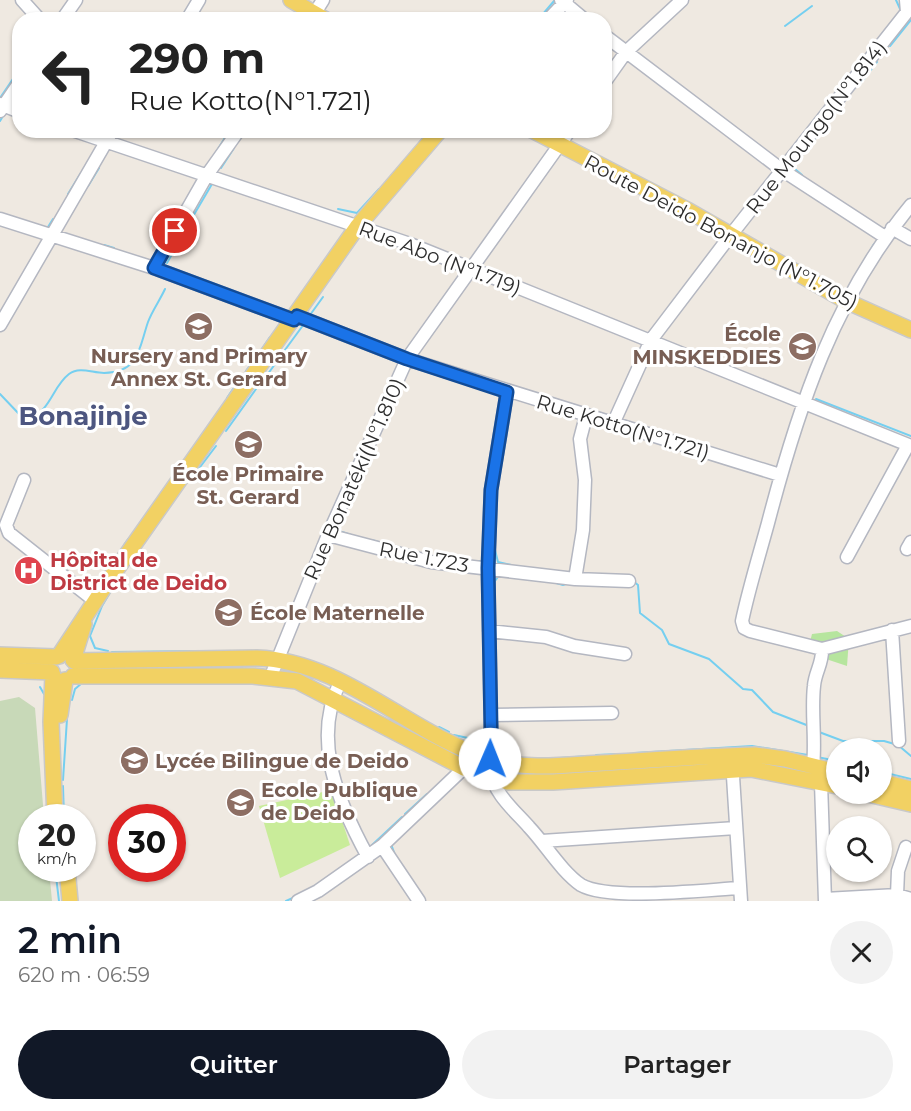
<!DOCTYPE html>
<html lang="fr">
<meta charset="utf-8">
<style>
body{margin:0;font-family:Montserrat,sans-serif;background:#f2f2f2;color:#222;height:100vh;display:flex;flex-direction:column;font-size:22px;white-space:nowrap}
*{box-sizing:border-box;margin:0}
p{font-size:20px;color:#767676}
.icon{flex:none;width:33px;height:33px;fill:none;stroke:currentColor;stroke-width:2;stroke-linecap:round;stroke-linejoin:round}
.map{position:relative;height:901px;overflow:hidden}
.panel{display:flex;flex-direction:column;background:#fff;flex:1}
.panel>*{flex:none}
.banner{position:absolute;left:12px;top:12px;width:600px;height:126px;border-radius:24px;box-shadow:0 2px 4px #0004;background:#fff;color:#222;overflow:hidden}
.tools{position:absolute;left:826px;top:738px;display:grid;gap:12px}
.tools a{display:grid;place-items:center;width:66px;height:66px;border-radius:50%;background:#fff;box-shadow:0 2px 4px #0004;font-size:30px}
.speed{position:absolute;left:18px;top:804px;display:flex;gap:12px;font-size:30px;font-weight:700;text-align:center}
.speed>*{display:grid;place-content:center;width:78px;height:78px;border-radius:50%;background:#fff;box-shadow:0 2px 4px #0004;line-height:1}
.speed small{font-size:15px;font-weight:400}
.speed .limit{border:9px solid #d22;background:#fff;color:#111}
.pin{position:absolute;display:grid;place-items:center;width:51px;height:51px;color:#fff;margin:-26px;border:3px solid #fff;border-radius:50%;box-shadow:0 2px 6px #0007}
.me{position:absolute;width:66px;margin:-33px;rotate:1deg;stroke-linejoin:round;filter:drop-shadow(0 0 4px #0008)}
.turn{display:flex;align-items:center;gap:21px;height:126px;padding:0 18px;font-size:27px}
.turn .icon{width:78px;height:78px;stroke-width:2.5}
.turn b{display:block;font-size:42px;line-height:51px}
.round{display:grid;place-items:center;flex:none;width:63px;height:63px;border-radius:32px;background:#f2f2f2}
.summary{display:flex;align-items:center;justify-content:space-between;height:102px;padding:0 18px}
h1{font-size:36px;font-weight:600;line-height:45px;color:#111827}
.action{display:flex;gap:12px;margin-top:auto;padding:12px 18px}
.action a{flex:1;height:69px;border-radius:36px;background:#111827;color:#fff;font-size:24px;font-weight:600;line-height:69px;text-align:center}
.action a+a{background:#f2f2f2;color:#222}
.map>svg:first-child{display:block}
.green{fill:#b6e59e}
.cemetery{fill:#c8d9b8}
.pitch{fill:#c9ec9a}
.lines{fill:none;stroke-linecap:round;stroke-linejoin:round}
.stream{stroke:#75cff0;stroke-width:2}
.minor-casing{stroke:#b4b7c1;stroke-width:15}
.major-casing{stroke:#c9c9c9;stroke-width:18}
.minor{stroke:#fff;stroke-width:12}
.major{stroke:#f2d163;stroke-width:15}
.route-casing{stroke:#114b97;stroke-width:15}
.route{stroke:#1a73e8;stroke-width:10}
.labels{text-anchor:middle;stroke-width:6;stroke-linejoin:round;paint-order:stroke}
.street-label{font-size:20px;fill:#2e2e2e;stroke:#fff}
.education-label{font-size:20px;font-weight:bold;fill:#785e54;stroke:#fff;text-anchor:start}
.health-label{font-size:20px;font-weight:bold;fill:#be3a42;stroke:#fff;text-anchor:start}
.district-label{font-size:26px;font-weight:bold;fill:#4d5680;stroke:#fff}
</style>
<div class="map">
<svg width="911" height="901" viewBox="0 0 911 901">
<rect width="100%" height="100%" fill="#efe9e1"/>
<!-- green -->
<path class="green" d="M837,631L849,639L847,666L817,656L809,646L812,634Z"/>
<!-- cemetery -->
<path class="cemetery" d="M19,697L35,708L44,817L32,818V868L49,869L52,901H0V701Z"/>
<!-- pitch -->
<path class="pitch" d="M332,790L350,845L280,878L259,806Z"/>
<g class="lines">
<!-- stream -->
<path class="stream" d="M896,0L901,11
M543,14L554,1
M180,20L184,14
M304,20V19
M537,20L539,18
M785,26L812,6
M890,46L911,20
M859,85L877,62
M0,98L19,70
M0,121L3,116
M228,134L230,130
M804,152L829,122
M215,154L226,136
M795,163V169L802,175
M221,168L234,148
M88,186L99,168
M68,194L81,173
M338,209L357,213L379,189
M681,215L689,220
M48,227L53,219
M182,235L212,184
M104,245L114,248
M870,251L874,244
M167,263L180,240
M310,315L323,297
M260,352L270,337
M282,354L304,324
M246,371L256,357
M262,382L278,360
M0,394L20,415L29,418C51,411 52,387 69,374C80,366 92,373 104,373C140,372 139,348 148,322C152,311 160,300 165,289
M227,398L233,389
M816,399L911,436
M226,431L256,389
M489,466L493,442
M191,479L216,446
M339,531L354,536
M371,540L435,557
M124,545L129,538
M495,550L498,562L511,565
M471,561H481
M633,581L638,585L640,613L662,630L669,644L709,659L743,689L752,690L773,712L809,726
M553,582L563,585L568,583
M495,600V581L500,574
M108,651L95,648L90,636L102,606L113,587
M112,652L206,651
M298,657L312,662
M40,687L44,694
M72,700L75,689L82,683
M439,727L449,732
M496,730L498,746L504,755
M819,732L843,741H884L898,745L911,756
M454,735L468,738L482,730
M635,753L752,746L808,755
M596,755L621,754
M817,757L837,761
M545,759L589,756
M882,772L911,779
M467,778L477,780
M63,780L67,719
M63,786L64,818
M514,789H535
M405,814L427,794
M391,844L395,855
M371,846L402,817
M55,868L59,901
M409,876L414,883
M286,901L295,897"/>
<defs>
<path id="minor" d="M22,0L40,20
M561,0L585,20
M906,0L907,12
M311,19L323,0
M62,20L76,0
M187,20L199,0
M548,20L567,0
M604,35L782,170L885,237
M604,83L626,52L682,0
M0,104L20,112
M0,111L20,82
M72,130L410,244L911,446
M0,219L154,268L294,320
M892,228L911,239
M154,268L207,175L239,130
M297,316L407,359L780,475
M0,325L113,130
M613,424L651,340L730,236L907,12
M24,480L6,525L9,533L95,601
M328,535L431,562L575,579L629,581
M907,549L911,542
M847,557L908,445
M575,579L583,530L585,480L580,439L586,416
M892,630L899,741
M489,631L546,637L574,646L625,654
M822,649L750,631L744,628L742,621C749,588 759,556 768,523C798,408 834,298 911,205
M822,649L911,626
M271,676L328,535L407,359L570,130
M340,682C311,741 339,804 368,857
M491,715L612,713
M732,761L741,901
M813,766C816,739 811,712 814,686C815,672 823,663 822,649
M491,771C493,793 515,811 529,827C546,845 561,871 581,885C609,901 704,890 740,888
M821,783L825,901
M542,841L736,828
M382,846L419,901
M897,895L898,871L906,847
M825,899L897,895L911,899
M298,901L318,891L382,846L464,768L488,741L491,728L488,568L491,490L507,392"/>
<path id="major" d="M291,0L326,20
M532,130L689,211L846,301L911,330
M0,655L56,657
M59,656L109,580L357,227L440,130
M73,660L84,624
M74,661L257,658C345,661 411,736 493,760C528,770 564,765 601,763C652,760 704,756 755,755L785,759L837,772
M0,670L52,672
M53,675L51,722L55,818
M73,676H253L297,681L464,768L508,782H553L751,769L837,786
M60,715L65,680
M882,782L911,789
M868,794L911,804
M67,868L70,901"/>
</defs>
<!-- minor casing -->
<use href="#minor" class="minor-casing"/>
<!-- major casing -->
<use href="#major" class="major-casing"/>
<!-- minor -->
<use href="#minor" class="minor"/>
<!-- major -->
<use href="#major" class="major"/>
</g>
<g class="lines">
<defs>
<path id="route" d="M175,231L154,268L294,320L297,316L407,359L507,392L491,490L488,568L491,728L488,741L490,759"/>
</defs>
<!-- route casing -->
<use href="#route" class="route-casing"/>
<!-- route -->
<use href="#route" class="route"/>
</g>
<!-- icons -->
<defs>
<symbol id="school-disc" viewBox="-11 -11 22 22"><circle r="9.5" fill="#8d6e63" stroke="#fff"/><path d="M0-5L7-2L0 1L-7-2ZM-4 1L0 2.5L4 1V4Q0 6-4 4Z" fill="#fff"/></symbol>
<symbol id="hospital-disc" viewBox="-11 -11 22 22"><circle r="9.5" fill="#e0444e" stroke="#fff"/><path d="M-5-5h3v3.5h4V-5h3V5h-3V1.5h-4V5h-3Z" fill="#fff"/></symbol>
</defs>
<g fill-rule="evenodd">
<use href="#school-disc" x="182" y="310" width="33" height="33"/>
<use href="#school-disc" x="786" y="330" width="33" height="33"/>
<use href="#school-disc" x="232" y="428" width="33" height="33"/>
<use href="#hospital-disc" x="12" y="554" width="33" height="33"/>
<use href="#school-disc" x="212" y="596" width="33" height="33"/>
<use href="#school-disc" x="118" y="744" width="33" height="33"/>
<use href="#school-disc" x="224" y="786" width="33" height="33"/>
</g>
<g class="labels">
<!-- street labels -->
<g class="street-label">
<text transform="translate(816 127) rotate(-52)" y="7">Rue Moungo(N°1.814)</text>
<text transform="translate(721 232) rotate(28)" y="7">Route Deido Bonanjo (N°1.705)</text>
<text transform="translate(440 258) rotate(21)" y="7">Rue Abo (N°1.719)</text>
<text transform="translate(623 427) rotate(17)" y="7">Rue Kotto(N°1.721)</text>
<text transform="translate(354 479) rotate(-66)" y="7">Rue Bonatéki(N°1.810)</text>
<text transform="translate(424 557) rotate(11)" y="7">Rue 1.723</text>
</g>
<!-- education labels -->
<g class="education-label">
<text x="781" y="341" text-anchor="end">École<tspan x="781" dy="23">MINSKEDDIES</tspan></text>
<text x="199" y="363" text-anchor="middle">Nursery and Primary<tspan x="199" dy="23">Annex St. Gerard</tspan></text>
<text x="248" y="481" text-anchor="middle">École Primaire<tspan x="248" dy="23">St. Gerard</tspan></text>
<text x="250" y="620">École Maternelle</text>
<text x="155" y="768">Lycée Bilingue de Deido</text>
<text x="261" y="797">Ecole Publique<tspan x="261" dy="23">de Deido</tspan></text>
</g>
<!-- health labels -->
<g class="health-label">
<text x="50" y="567">Hôpital de<tspan x="50" dy="23">District de Deido</tspan></text>
</g>
<!-- district labels -->
<g class="district-label">
<text x="83" y="425">Bonajinje</text>
</g>
</g>
</svg>
<div class="tools">
<a><svg class="icon" aria-label="sound" viewBox="0 0 24 24"><path d="M4 9h4l5-4v14l-5-4H4zM17 9q2 3 0 6"/></svg></a>
<a><svg class="icon" aria-label="search" viewBox="0 0 24 24"><circle cx="10" cy="10" r="6"/><path d="M15 15l6 6"/></svg></a>
</div>
<div class="speed"><div>20<small>km/h</small></div><div class="limit">30</div></div>
<div class="pin" style="left:175px;top:231px;background:#d93025"><svg class="icon" aria-label="arrive" viewBox="0 0 24 24"><path d="M6 21V4h12l-3 4 3 4H6"/></svg></div>
<svg class="me" style="left:490px;top:759px" viewBox="-20 -20 40 40"><circle r="19" fill="#fff"/><path d="M0-13L10 11 0 6-10 11z" fill="#1a73e8"/></svg>
<div class="banner">
<div class="turn"><svg class="icon" aria-label="left" viewBox="0 0 24 24"><path d="M17 20v-9H6M10 6l-5 5 5 5"/></svg><div><b>290 m</b>Rue Kotto(N°1.721)</div></div>
</div>
</div>
<section class="panel">
<div class="summary"><div><h1>2 min</h1><p>620 m · 06:59</p></div><a class="round"><svg class="icon" aria-label="close" viewBox="0 0 24 24"><path d="M6 6l12 12M18 6L6 18"/></svg></a></div>
<div class="action"><a>Quitter</a><a>Partager</a></div>
</section>
